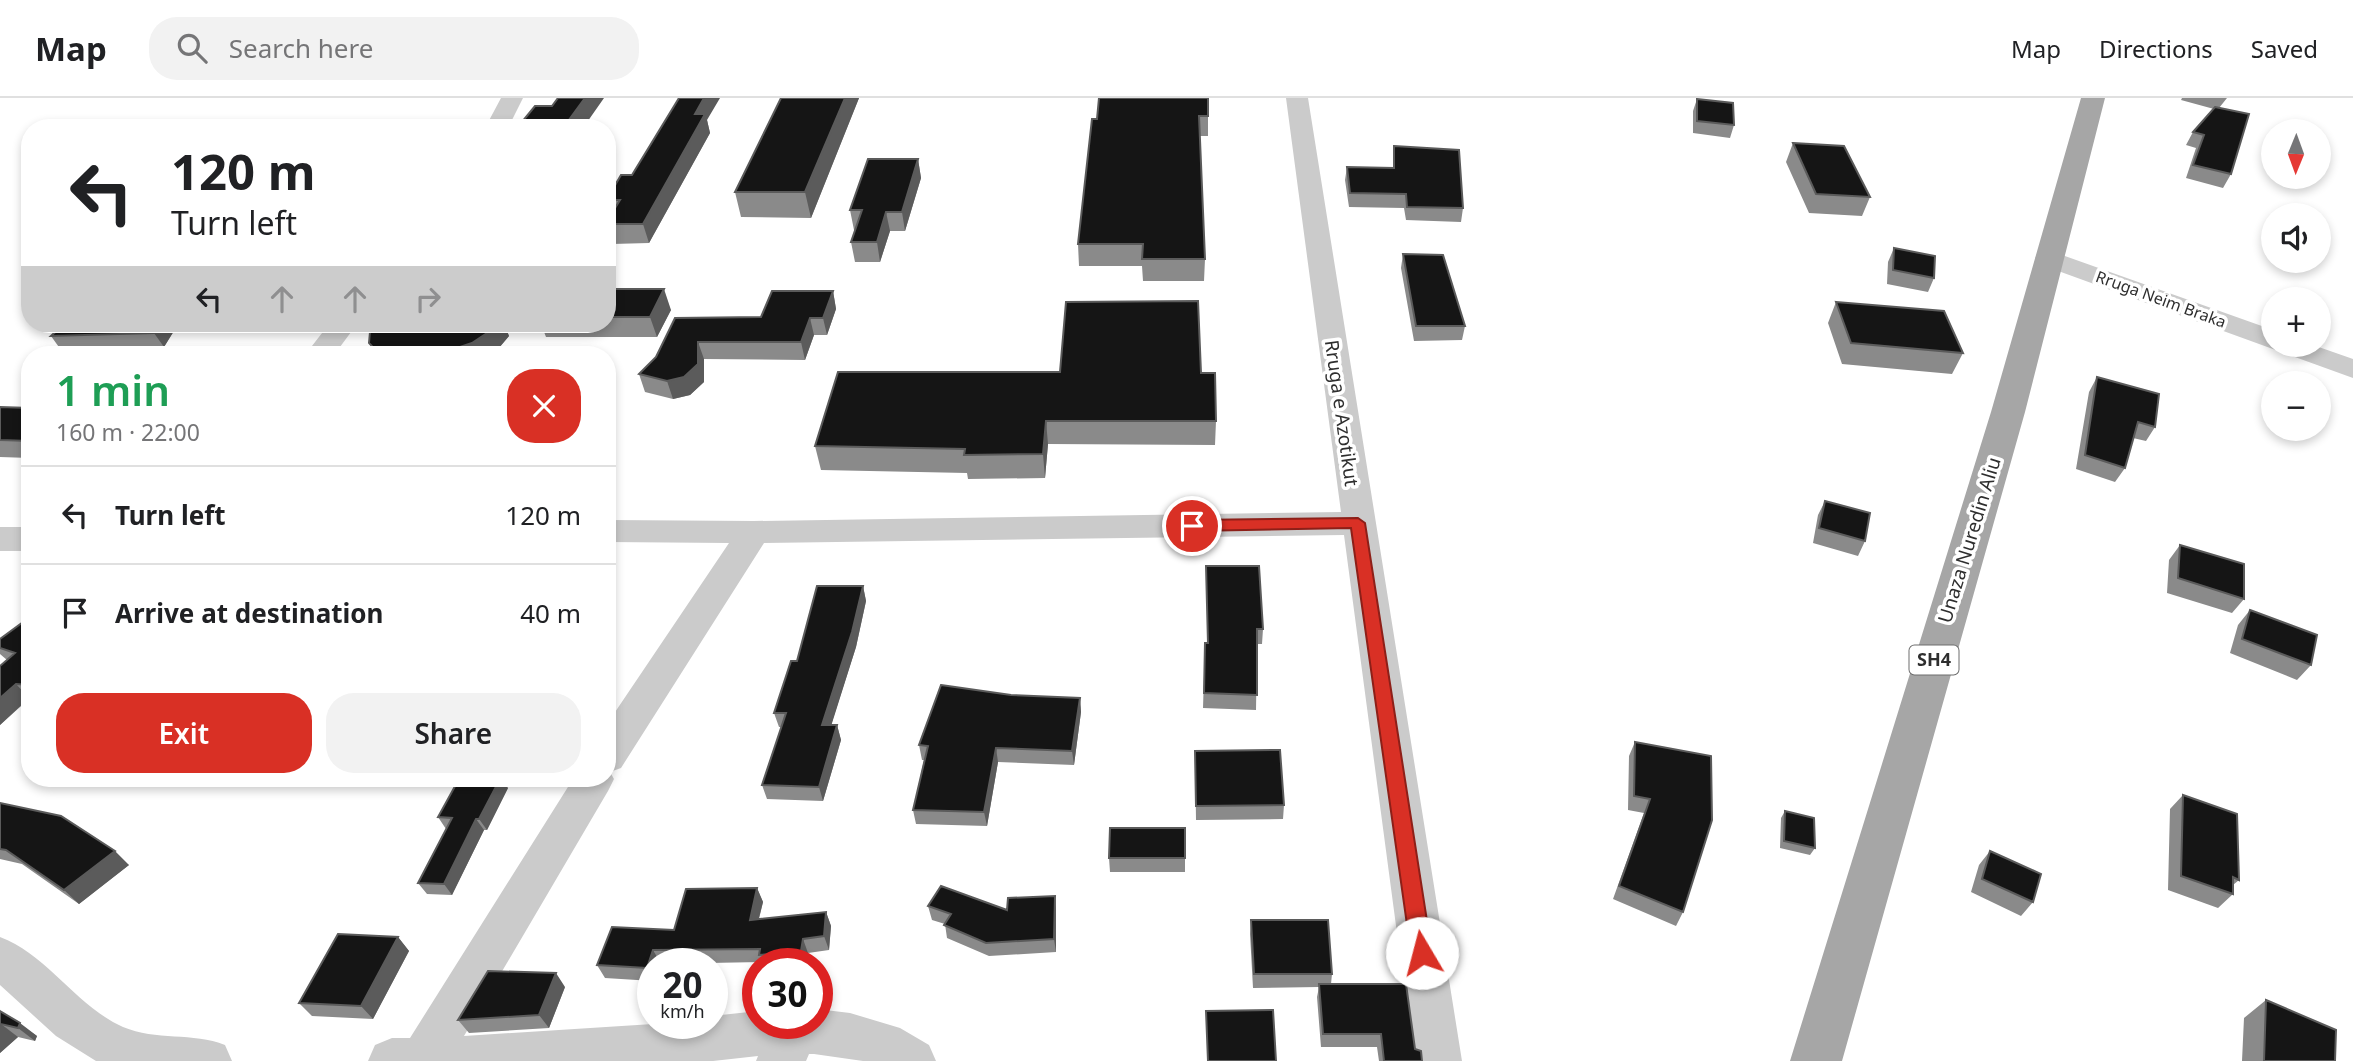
<!DOCTYPE html>
<meta charset="utf-8">
<style>
body{margin:0;font-family:"Noto Sans",sans-serif;background:#f2f2f2;color:#202124;height:100vh;display:flex;flex-direction:column;font-size:26px;white-space:nowrap}
*{box-sizing:border-box;margin:0}
p{font-size:23px;color:#757577}
.icon{flex:none;width:38px;height:38px;fill:none;stroke:currentColor;stroke-width:2;stroke-linecap:round;stroke-linejoin:round}
.map{position:relative;flex:1;overflow:hidden}
.panel{position:absolute;left:21px;top:248px;width:595px;height:441px;display:flex;flex-direction:column;background:#fff;border-radius:28px;box-shadow:0 4px 10px #0003}
.panel>*{flex:none}
.banner{position:absolute;left:21px;top:21px;width:595px;height:214px;border-radius:28px;box-shadow:0 4px 10px #0003;background:#fff;color:#202124;overflow:hidden}
.needle{width:46px;rotate:181deg}
.fabs{position:absolute;left:2261px;top:21px;display:grid;gap:14px}
.fabs a{display:grid;place-items:center;width:70px;height:70px;border-radius:50%;background:#fff;box-shadow:0 4px 10px #0003;font-size:35px}
.speed{position:absolute;left:637px;top:850px;display:flex;gap:14px;font-size:35px;font-weight:700;text-align:center}
.speed>*{display:grid;place-content:center;width:91px;height:91px;border-radius:50%;background:#fff;box-shadow:0 4px 10px #0003;line-height:1}
.speed small{font-size:18px;font-weight:400}
.speed .limit{border:10px solid #d22;background:#fff;color:#111}
.pin{position:absolute;display:grid;place-items:center;width:60px;height:60px;color:#fff;margin:-30px;border:4px solid #fff;border-radius:50%;box-shadow:0 2px 7px #0007}
.me{position:absolute;width:77px;margin:-38px;rotate:352deg;stroke-linejoin:round;filter:drop-shadow(0 0 5px #0008)}
.turn{display:flex;align-items:center;gap:24px;height:147px;padding:0 35px;font-size:32px}
.turn .icon{width:91px;height:91px;stroke-width:2.5}
.turn b{display:block;font-size:49px;line-height:60px}
.lanes{display:flex;align-items:center;height:66px;padding:0 35px;background:#0003;justify-content:center;gap:35px;direction:ltr}
.lanes .off{opacity:.35}
.round{display:grid;place-items:center;flex:none;width:74px;height:74px;border-radius:28px;background:#f2f2f2}
.summary{display:flex;align-items:center;justify-content:space-between;height:119px;padding:0 35px}
h1{font-size:42px;font-weight:600;line-height:52px;color:#1e9e55}
.cta{display:flex;gap:14px;margin-top:auto;padding:14px 35px}
.cta a{flex:1;height:80px;border-radius:28px;background:#d93025;color:#fff;font-size:28px;font-weight:600;line-height:80px;text-align:center}
.cta a+a{background:#f2f2f2;color:#202124}
ul{padding:0;list-style:none}
li{display:flex;align-items:center;gap:21px;height:98px;padding:0 35px;border-top:2px solid #e0e0e0}
li div{flex:1}
li b{display:block;font-size:26px}
li em{font-style:normal}
header{display:flex;align-items:center;gap:42px;box-sizing:border-box;height:98px;padding:0 35px;background:#fff;border-bottom:2px solid #e0e0e0}
header strong{font-size:33px}
nav{display:flex;gap:38px;margin-inline-start:auto;font-size:24px}
.search{width:490px;height:63px;background:#f2f2f2;display:flex;align-items:center;gap:18px;box-sizing:border-box;padding:0 24px;border-radius:28px;color:#757577;font-size:26px}
.map>svg:first-child{display:block}
.lines{fill:none;stroke-linecap:round;stroke-linejoin:round}
.minor{fill:#cbcbcb;fill-rule:evenodd}
.major{fill:#a6a6a6;fill-rule:evenodd}
.wall{fill:#8a8a8a}
.shaded-wall{fill:#5b5b5b}
.building{fill:#151515;stroke:#5b5b5b;stroke-width:2}
.route{fill:#d93025;stroke:#8d1f18;stroke-width:2}
.labels{text-anchor:middle;stroke-width:7;stroke-linejoin:round;paint-order:stroke}
.far-street-label{font-size:16px;fill:#2e2e2e;stroke:#fff}
.shield{fill:#fff;stroke:#6d6d6d;stroke-width:2}
.shield-label{font-size:18px;font-weight:bold;fill:#2e2e2e}
.street-label{font-size:19px;fill:#2e2e2e;stroke:#fff}
</style>
<header>
<strong>Map</strong>
<div class="search"><svg class="icon" aria-label="search" viewBox="0 0 24 24"><circle cx="10" cy="10" r="6"/><path d="M15 15l6 6"/></svg>Search here</div>
<nav><a>Map</a><a>Directions</a><a>Saved</a></nav>
</header>
<div class="map">
<svg width="2353" height="963" viewBox="0 0 2353 963">
<rect width="100%" height="100%" fill="#fff"/>
<g class="lines">
<!-- minor -->
<path class="minor" d="M501,0H523L508,30H485Z
M1286,0H1308L1462,963H1414L1344,437L764,445L621,670L610,674L614,681L608,693L464,938L653,926H712V918L758,913V926H817V911L850,915L900,930L929,947L936,963H863L814,956H809L806,963H756L758,958L713,963H368L375,947L392,940H410L573,681H607V626L729,445L607,444V422L754,423L1341,414Z
M2048,152L2273,232V247H2313L2353,261V280L2039,166L2035,160L2039,154Z
M329,226H357L334,257H305Z
M0,429H30V453H0Z
M0,839C48,857 76,908 123,929C156,943 193,934 225,947L232,963H96L56,938L0,887Z"/>
<!-- major -->
<path class="major" d="M2081,0H2105L2025,314L1842,963H1790L1991,314Z"/>
</g>
<!-- wall -->
<path class="wall" d="M781,0H859L811,120L741,119L735,94Z
M2182,0H2227L2219,10L2231,76L2223,90L2186,80L2196,50L2186,47L2193,34L2214,11L2181,2Z
M1697,1L1734,27L1730,40L1693,35V13Z
M1208,18V38H1200L1205,161L1204,183H1143L1142,168H1079L1078,146L1092,21Z
M707,22L710,35L649,145L612,146L607,130V123L611,116L607,105V101L632,77Z
M1793,45L1870,99L1862,118L1809,115L1786,64Z
M1394,48L1463,110L1461,124L1406,122L1404,110L1349,109L1345,82L1347,69L1393,70Z
M918,61L921,80L905,133H890L880,164H855L851,144L855,132H854L850,112Z
M1894,150L1934,180L1928,194L1887,186L1888,164Z
M1403,156L1465,228L1462,242L1414,243L1401,170Z
M607,191L671,212L657,239H546L541,226H607Z
M833,193L836,211L827,237H814L805,262L704,261V284L690,297L673,301L645,294L639,276L656,259Z
M1836,204L1963,255L1952,276L1842,266L1828,225Z
M64,226H176L177,228L164,249L61,252L51,238Z
M375,226H504L509,238L493,257H376L369,245Z
M1060,274L1201,275L1216,323L1215,347L1048,346L1045,380L968,381L967,375L821,372L815,348Z
M2097,279L2155,329L2146,343L2133,340L2125,370L2115,384L2076,371L2089,294Z
M0,309L30,310V360L0,359Z
M1825,403L1865,443L1858,458L1813,445L1818,417Z
M2180,447L2244,501L2232,515L2167,495L2169,462Z
M1206,468L1263,531L1262,546H1257L1256,612L1203,610L1205,545H1208Z
M863,488L866,503L856,549L831,627H837L841,642L823,703L767,701L762,687L782,629H779L774,615L797,563Z
M2250,512L2311,567L2297,582L2230,555L2238,527Z
M30,519V600L0,627L7,562L0,556V541Z
M1011,597L1080,600L1081,614L1074,667L998,664L987,728L916,726L913,712L924,662H922L919,647Z
M1635,644L1683,814L1676,828L1613,801L1644,715L1628,712L1629,658Z
M1195,653L1284,707L1283,721L1196,722Z
M508,690L487,732H484L452,797L427,796L418,785L446,731L438,719Z
M2183,697L2239,782L2233,787V796L2218,810L2168,792L2170,711Z
M0,705L129,767L79,806L22,766L0,761Z
M1785,713L1815,750L1810,757L1780,750L1781,720Z
M1185,730V774H1110L1109,760Z
M1990,753L2033,804L2021,818L1971,794L1979,767Z
M757,790L763,804L759,821L826,814L831,828L829,852L808,855L807,866H763L762,864L653,866V883L605,880L597,867L674,832Z
M1055,798L1056,812V854L989,858L947,840L945,826L932,822L928,808L1007,812Z
M1251,822L1332,876L1331,886L1415,951L1422,963H1379L1377,949H1321L1317,899L1319,889L1253,890L1250,836Z
M398,839L409,853L373,921L312,918L299,905Z
M565,889L549,930L469,935L458,922Z
M2266,902L2335,963H2242L2244,920Z
M0,913L37,938L35,943L18,939L0,955Z"/>
<!-- shaded-wall -->
<path class="shaded-wall" d="M585,0H604L583,30H563Z
M704,0H720L707,22L710,35L649,145L643,126L695,16Z
M845,0H859L811,120L805,94Z
M918,61L921,80L905,133L902,114Z
M886,114L890,133L880,164L877,144Z
M664,191L671,212L657,239L650,219Z
M833,193L836,211L827,237L823,220Z
M810,220L814,237L805,262L801,244Z
M160,226H176L177,228L164,249L154,235Z
M494,226H504L509,238L493,257H436Z
M698,244L704,261V284L690,297L673,301L667,283Z
M1046,323L1048,346L1045,380L1043,356Z
M863,488L866,503L856,549L827,641L822,627Z
M16,586L29,600L0,627V600Z
M1080,600L1081,614L1074,667L1072,653Z
M837,627L841,642L823,703L819,689Z
M996,650L998,664L987,728L984,714Z
M500,681H502L508,690L487,732L479,721Z
M476,721L484,732L452,797L444,786Z
M115,753L129,767L79,806L64,792Z
M757,790L763,804L755,835L750,822Z
M1055,798L1056,812V854L1054,841Z
M826,814L831,828L829,852L824,838Z
M398,839L409,853L373,921L361,908Z
M803,841L808,855L806,866L801,853Z
M653,852L661,866H653V879L647,870Z
M556,875L565,889L549,930L539,917Z
M20,925L37,938L35,943L18,930Z
M1,926L18,939L0,955V927Z"/>
<!-- building -->
<path class="building" d="M558,0H585L563,30H517L535,8H552Z
M679,0H704L695,16H705L643,126H607V123L620,102H607V101L621,77H632Z
M781,0H845L805,94H735Z
M1099,0H1208V18H1199L1205,161H1142L1143,146H1078L1092,21H1097Z
M1697,1L1733,5L1734,27L1697,23Z
M2215,9L2249,16L2231,76L2193,67L2204,37L2193,34Z
M1793,45L1844,48L1870,99L1816,96Z
M1394,48L1459,52L1463,110L1407,109L1406,96L1350,95L1347,69L1394,70Z
M868,61H918L902,114H886L877,144H851L862,112H850Z
M1894,150L1935,158L1934,180L1893,172Z
M1403,156L1443,157L1465,228H1416Z
M607,191H664L650,219H607Z
M772,193H833L823,220H810L801,244H698V266L684,279L667,283L639,276L656,259L675,220L761,219Z
M1198,203L1201,275H1215L1216,323H1046L1043,356L964,357L965,351L815,348L838,274H1060L1066,204Z
M1836,204L1944,213L1963,255L1851,245Z
M64,226H160L154,235L51,238Z
M375,226H494L487,235L472,245L436,257H384L378,255L369,245L370,234Z
M2097,279L2159,296L2155,329L2138,324L2125,370L2085,357Z
M0,309L30,310V343L0,342Z
M1825,403L1870,415L1865,443L1819,430Z
M2180,447L2244,466V501L2178,480Z
M1206,468H1259L1263,531H1257V597L1204,595L1205,545H1208Z
M817,488H863L852,534L822,627H837L819,689L762,687L786,615H774L791,563H797Z
M2250,512L2317,537L2311,567L2242,541Z
M30,519V587L16,586L0,600V568L15,555L0,550V541Z
M941,587L1011,597L1080,600L1072,653L996,650L984,714L913,712L928,648L919,647Z
M1635,644L1711,658L1712,722L1683,814L1619,788L1650,701L1634,698Z
M1280,652L1284,707L1196,708L1195,653Z
M459,681H500L479,721H476L444,786L418,785L452,720L438,719Z
M2183,697L2237,716L2239,782L2233,779V796L2181,778Z
M0,705L61,718L115,753L64,792L6,752L0,751Z
M1785,713L1814,720L1815,750L1784,743Z
M1110,730H1185V760H1109Z
M1990,753L2041,776L2033,804L1982,781Z
M941,788L1007,812L1008,800L1055,798L1054,841L986,845L944,827L951,816L928,808Z
M757,790L750,822L826,814L824,838L803,841L801,853L759,857L760,851L653,852L647,870L597,867L612,829L674,832L686,791Z
M1251,822H1328L1332,876H1254Z
M338,836L398,839L361,908L299,905Z
M488,873L556,875L539,917L458,922Z
M1319,886H1406L1415,951L1421,953L1422,963H1384L1381,936H1323Z
M2266,902L2336,932L2335,963H2264Z
M1273,912L1276,963H1208L1206,913Z
M0,913L20,925L18,930L1,926L0,927Z"/>
<!-- route -->
<path class="route" d="M1358,420L1365,425L1432,855L1429,861L1422,864L1414,861L1411,855L1351,430L1192,433L1184,428L1192,422Z"/>
<g class="labels">
<!-- far-street labels -->
<g class="far-street-label">
<text transform="translate(2161 201) rotate(20)" y="6">Rruga Neim Braka</text>
</g>
<!-- shield labels -->
<rect class="shield" x="1909.5" y="547.5" width="49" height="29" rx="5"/>
<g class="shield-label">
<text x="1934" y="568">SH4</text>
</g>
<!-- street labels -->
<g class="street-label">
<text transform="translate(1342 315) rotate(82)" y="7">Rruga e Azotikut</text>
<text transform="translate(1969 442) rotate(-73)" y="7">Unaza Nuredin Aliu</text>
</g>
</g>
</svg>
<div class="fabs">
<a><svg class="needle" viewBox="-14 -14 28 28"><path d="M0-13l5 13h-10z" fill="#e53935"/><path d="M0 13l5-13h-10z" fill="#757577"/></svg></a>
<a><svg class="icon" aria-label="sound" viewBox="0 0 24 24"><path d="M4 9h4l5-4v14l-5-4H4zM17 9q2 3 0 6"/></svg></a>
<a>+</a>
<a>−</a>
</div>
<div class="speed"><div>20<small>km/h</small></div><div class="limit">30</div></div>
<div class="pin" style="left:1192px;top:428px;background:#d93025"><svg class="icon" aria-label="arrive" viewBox="0 0 24 24"><path d="M6 21V4h12l-3 4 3 4H6"/></svg></div>
<svg class="me" style="left:1422px;top:855px" viewBox="-20 -20 40 40"><circle r="19" fill="#fff"/><path d="M0-13L10 11 0 6-10 11z" fill="#d93025"/></svg>
<div class="banner">
<div class="turn"><svg class="icon" aria-label="left" viewBox="0 0 24 24"><path d="M17 20v-9H6M10 6l-5 5 5 5"/></svg><div><b>120 m</b>Turn left</div></div>
<div class="lanes"><svg class="icon" aria-label="left" viewBox="0 0 24 24"><path d="M17 20v-9H6M10 6l-5 5 5 5"/></svg><svg class="icon off" aria-label="ahead" viewBox="0 0 24 24"><path d="M12 20V5M6 11l6-6 6 6"/></svg><svg class="icon off" aria-label="ahead" viewBox="0 0 24 24"><path d="M12 20V5M6 11l6-6 6 6"/></svg><svg class="icon off" aria-label="right" viewBox="0 0 24 24"><path d="M7 20v-9h11M14 6l5 5-5 5"/></svg></div>
</div>
<section class="panel">
<div class="summary"><div><h1>1 min</h1><p>160 m · 22:00</p></div><a class="round" style="background:#d93025;color:#fff"><svg class="icon" aria-label="close" viewBox="0 0 24 24"><path d="M6 6l12 12M18 6L6 18"/></svg></a></div>
<ul>
<li><svg class="icon" aria-label="left" viewBox="0 0 24 24"><path d="M17 20v-9H6M10 6l-5 5 5 5"/></svg><div><b>Turn left</b></div><em>120 m</em></li>
<li><svg class="icon" aria-label="arrive" viewBox="0 0 24 24"><path d="M6 21V4h12l-3 4 3 4H6"/></svg><div><b>Arrive at destination</b></div><em>40 m</em></li>
</ul>
<div class="cta"><a>Exit</a><a>Share</a></div>
</section>
</div>
